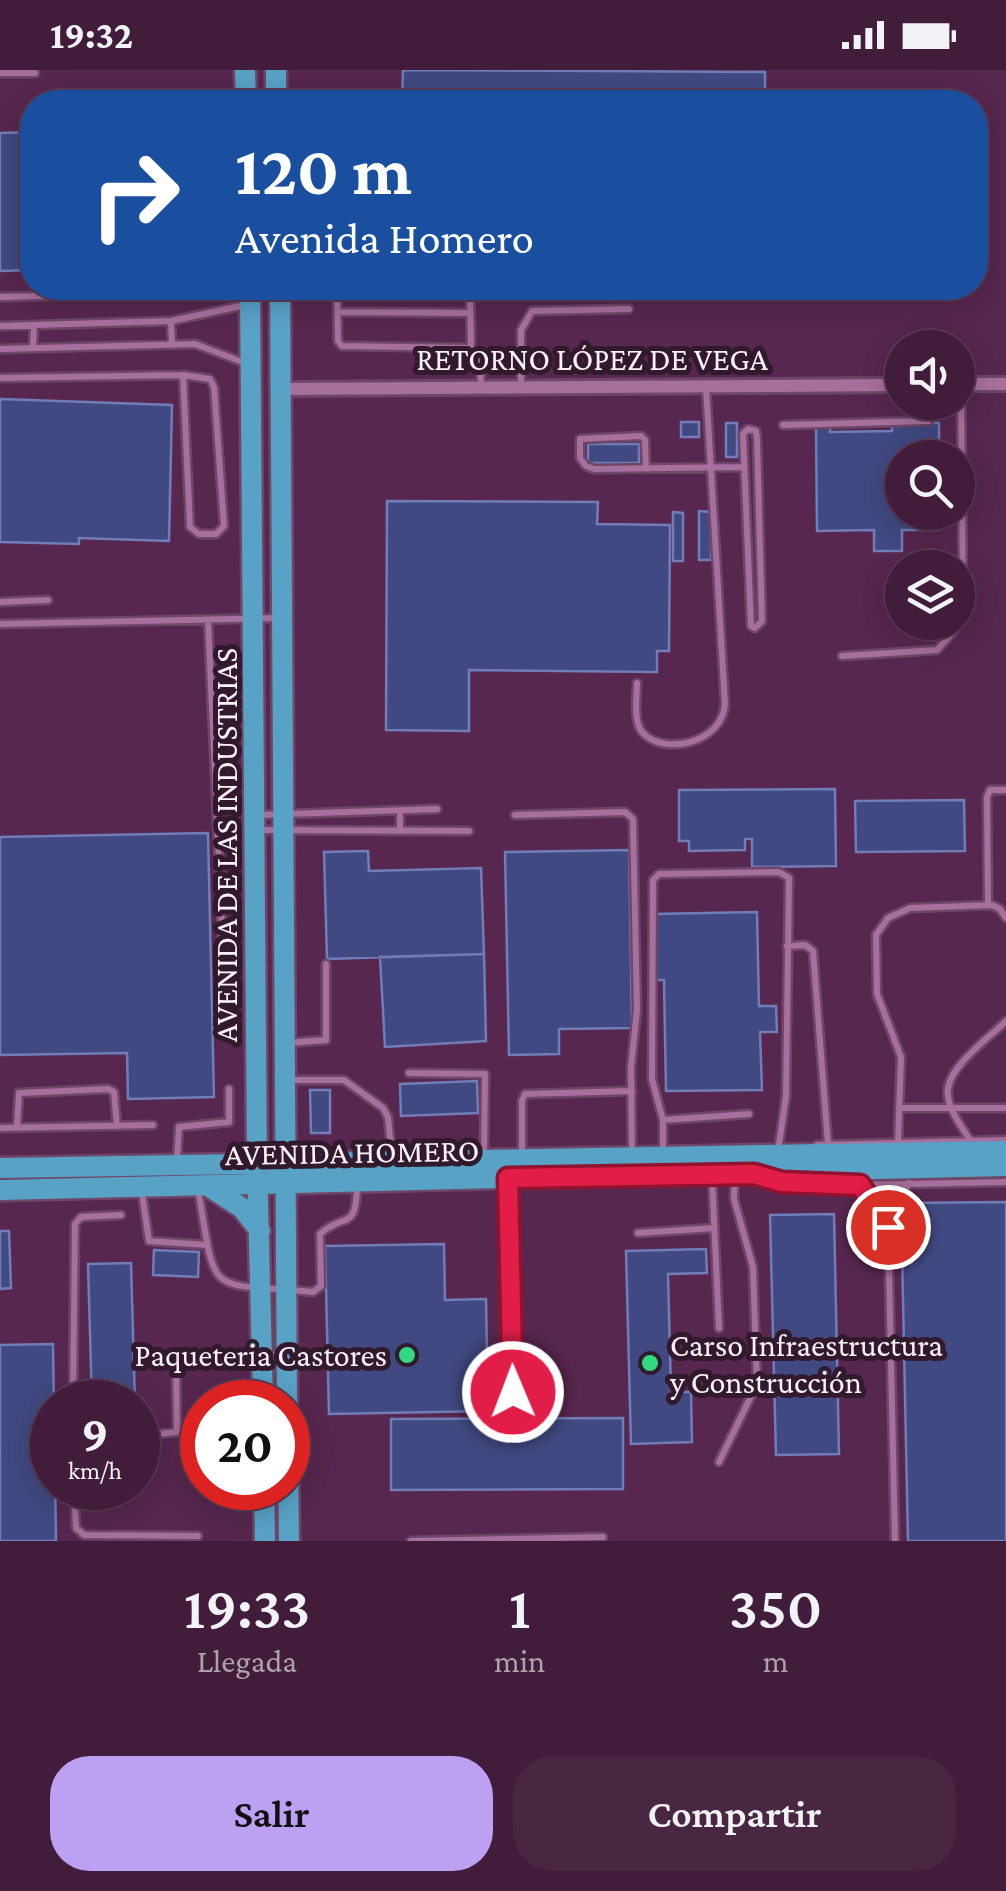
<!DOCTYPE html>
<html lang="es">
<meta charset="utf-8">
<style>
body{margin:0;font-family:"Crimson Pro",serif;background:#492642;color:#f1f3f6;height:100vh;display:flex;flex-direction:column;font-size:38px;white-space:nowrap}
*{box-sizing:border-box;margin:0}
p{font-size:32px;color:#aea2af}
.icon{flex:none;width:55px;height:55px;fill:none;stroke:currentColor;stroke-width:2;stroke-linecap:round;stroke-linejoin:round}
.map{position:relative;height:1471px;overflow:hidden}
.panel{display:flex;flex-direction:column;background:#421d3b;flex:1}
.panel>*{flex:none}
.hud{position:absolute;left:20px;top:20px;width:968px;height:210px;border-radius:40px;box-shadow:0 5px 25px #0003,0 0 0 2px #5a3b55;background:#1a4fa0;color:#fff;overflow:hidden}
.buttons{position:absolute;left:885px;top:260px;display:grid;gap:20px}
.buttons a{display:grid;place-items:center;width:90px;height:90px;border-radius:50%;background:#421d3b;box-shadow:0 5px 25px #0003,0 0 0 2px #5a3b55;font-size:50px}
.speed{position:absolute;left:30px;top:1310px;display:flex;gap:20px;font-size:50px;font-weight:700;text-align:center}
.speed>*{display:grid;place-content:center;width:130px;height:130px;border-radius:50%;background:#421d3b;box-shadow:0 5px 25px #0003,0 0 0 2px #5a3b55;line-height:1}
.speed small{font-size:25px;font-weight:400}
.speed .limit{border:15px solid #d22;background:#fff;color:#111}
.pin{position:absolute;display:grid;place-items:center;width:85px;height:85px;color:#fff;margin:-42px;border:5px solid #fff;border-radius:50%;box-shadow:0 2px 10px #0007}
.me{position:absolute;width:110px;margin:-55px;rotate:359deg;stroke-linejoin:round;filter:drop-shadow(0 0 8px #0008)}
.turn{display:flex;align-items:center;gap:35px;height:210px;padding:0 50px;font-size:45px}
.turn .icon{width:130px;height:130px;stroke-width:2.5}
.turn b{display:block;font-size:70px;line-height:85px}
.eta{display:flex;justify-content:space-evenly;align-items:center;height:170px;text-align:center}
.eta b{font-size:60px;font-weight:600;line-height:70px}
.action{display:flex;gap:20px;margin-top:auto;padding:20px 50px}
.action a{flex:1;height:115px;border-radius:40px;background:#bca0f2;color:#111;font-size:40px;font-weight:600;line-height:115px;text-align:center}
.action a+a{background:#492642;color:#f1f3f6}
.status{display:flex;justify-content:space-between;align-items:center;height:70px;padding:0 50px;background:#421d3b;direction:ltr}
.status svg{height:28px;fill:currentColor}
.map>svg:first-child{display:block}
.building{fill:#404981;stroke:#717db8;stroke-width:2.5}
.lines{fill:none;stroke-linecap:round;stroke-linejoin:round}
.service-casing{stroke:#6e4667;stroke-width:11}
.minor-casing{stroke:#6e4667;stroke-width:18}
.primary-casing{stroke:#6e4667;stroke-width:25}
.service{stroke:#a76f9b;stroke-width:6}
.minor{stroke:#a76f9b;stroke-width:12}
.primary{stroke:#58a2c6;stroke-width:20}
.route-casing{stroke:#92132f;stroke-width:25}
.route{stroke:#e11d48;stroke-width:18}
.poi-dot{fill:#32d882;stroke:#301a2c;stroke-width:4}
.labels{text-anchor:middle;stroke-width:10;stroke-linejoin:round;paint-order:stroke}
.street-label{font-size:32px;fill:#fceff9;stroke:#301a2c}
.poi-label{font-size:32px;fill:#fceff9;stroke:#301a2c;text-anchor:start}
</style>
<div class="status"><b>19:32</b><svg viewBox="0 0 49 12"><path d="M0 12V9h3v3zM5 12V6h3v6zM10 12V3h3v9zM15 12V0h3v12zM26 1h20v11H26zM47 4h2v5h-2z"/></svg></div>
<div class="map">
<svg width="1006" height="1471" viewBox="0 0 1006 1471">
<rect width="100%" height="100%" fill="#58274f"/>
<!-- building -->
<path class="building" d="M403,0L765,2V32H402Z
M32,62V200L0,201V63Z
M0,329L172,335L169,471L79,468V474L0,472Z
M681,352H699V367H681Z
M726,353H737V387H726Z
M892,353H939V388H902V442H940V460H902V481H874V460L817,461L816,354H830V362L892,361Z
M588,374H639V393H588Z
M387,431L598,432L597,454L670,455L669,581H657V602L469,600V661L386,660Z
M699,441L711,442V490H699Z
M673,442L683,443V491H673Z
M835,719L836,796L752,797V769H745V780L689,781V771H679V720Z
M964,730L965,781L856,782L855,731Z
M208,763L214,1027L128,1029L127,983L0,985V767Z
M629,780L632,958L559,959V984L509,985L505,782Z
M368,781L369,801L481,798L484,884L327,889L324,782Z
M757,842L759,936H776L777,962H760L762,1020L666,1021L664,910H654L653,844Z
M484,884L486,971L385,977L380,887Z
M477,1011L478,1043L401,1046L400,1014Z
M310,1020H330V1063H311Z
M1006,1132V1471H908L901,1133Z
M834,1144L839,1384L776,1385L770,1145Z
M0,1161H9L11,1218L0,1219Z
M444,1174L445,1230L486,1229L488,1341L329,1344L325,1176Z
M706,1179L707,1203L668,1204L671,1322H691L692,1372L631,1374L626,1181Z
M154,1180L199,1182L198,1207L153,1205Z
M131,1193L135,1332H92L88,1194Z
M53,1274L56,1471H0V1275Z
M623,1348V1419L391,1420V1349Z"/>
<g class="lines">
<defs>
<path id="service" d="M0,3H35
M337,218L338,271L342,276L471,278
M470,218L471,278L480,287L481,316
M0,227L201,222L207,218
M338,242L470,243
M171,251L172,275
M0,256L171,251L245,235
M33,277L34,255
M0,279L195,274L245,293
M0,308L183,305L210,309L214,317L224,456L216,464H199L190,457L183,305
M521,316V260L532,241L629,239
M783,355L929,351L933,332
M748,359L756,361L757,370L762,551L755,558L751,556L743,364Z
M646,399L645,370L641,366L580,369V388L586,396L594,399L744,397
M0,532L48,530
M208,550L226,948
M0,554L277,548
M842,586L937,580L954,561L963,525L961,316
M637,613C637,626 633,651 642,662C663,686 722,674 725,634L706,317
M400,741V761
M257,745L437,739
M515,745L625,742L633,749L637,940L631,997L632,1085
M257,760L469,761
M988,835L987,727L990,720H1006
M787,876L805,875L813,881L828,1074
M286,973L326,970V894
M409,1003L485,1004L484,1087
M288,1010H344L383,1038L388,1047L392,1089
M899,1038H1006
M663,1050L749,1044
M17,1057L19,1023L108,1019L114,1022L117,1056
M0,1058L153,1055
M970,1070C962,1057 950,1042 948,1026C943,1000 989,968 1006,951
M898,1072L901,987L877,924L876,865L888,848L910,838L992,835L1000,839L1006,848
M817,1075L1006,1070
M663,1081V1050L652,1009L653,810L659,804L779,802L789,808L786,1026L778,1081
M522,1087V1031L525,1024L632,1021
M177,1090L179,1057L229,1052V1019
M712,1106L719,1258
M508,1109L513,1322
M774,1110L860,1115L1006,1112
M861,1116L888,1157
M198,1119C217,1230 204,1212 313,1222L321,1216L320,1164C344,1142 356,1162 357,1117
M142,1123L149,1171L207,1175
M638,1163L714,1158
M73,1332L75,1154L81,1147L121,1145
M138,1366L177,1362L176,1295L182,1285H281
M719,1392L757,1314L753,1197L734,1129L735,1105
M74,1418L76,1458L84,1465L198,1466
M411,1471L603,1467
M895,1471L888,1157L909,1113"/>
<path id="minor" d="M958,314H1006
M281,319L902,315"/>
<path id="primary" d="M245,0L246,32
M276,0V32
M250,218L257,1093L263,1332
M280,218L287,1332
M0,1098L1006,1081
M208,1116L242,1138L260,1161
M0,1120L1006,1096
M288,1376L289,1471
M264,1418L265,1471"/>
</defs>
<!-- service casing -->
<use href="#service" class="service-casing"/>
<!-- minor casing -->
<use href="#minor" class="minor-casing"/>
<!-- primary casing -->
<use href="#primary" class="primary-casing"/>
<!-- service -->
<use href="#service" class="service"/>
<!-- minor -->
<use href="#minor" class="minor"/>
<!-- primary -->
<use href="#primary" class="primary"/>
</g>
<g class="lines">
<defs>
<path id="route" d="M513,1322L508,1108L754,1104L782,1112L860,1115L888,1157"/>
</defs>
<!-- route casing -->
<use href="#route" class="route-casing"/>
<!-- route -->
<use href="#route" class="route"/>
</g>
<!-- markers -->
<g class="poi-dot">
<circle cx="407" cy="1285" r="10"/>
<circle cx="650" cy="1293" r="10"/>
</g>
<g class="labels">
<!-- street labels -->
<g class="street-label">
<text x="592" y="300">RETORNO LÓPEZ DE VEGA</text>
<text transform="translate(226 775) rotate(-90)" y="11">AVENIDA DE LAS INDUSTRIAS</text>
<text transform="translate(352 1082) rotate(-1)" y="11">AVENIDA HOMERO</text>
</g>
<!-- poi labels -->
<g class="poi-label">
<text x="670" y="1286">Carso Infraestructura<tspan x="670" dy="37">y Construcción</tspan></text>
<text x="387" y="1296" text-anchor="end">Paqueteria Castores</text>
</g>
</g>
</svg>
<div class="buttons">
<a><svg class="icon" aria-label="sound" viewBox="0 0 24 24"><path d="M4 9h4l5-4v14l-5-4H4zM17 9q2 3 0 6"/></svg></a>
<a><svg class="icon" aria-label="search" viewBox="0 0 24 24"><circle cx="10" cy="10" r="6"/><path d="M15 15l6 6"/></svg></a>
<a><svg class="icon" aria-label="layers" viewBox="0 0 24 24"><path d="M12 4l9 5-9 5-9-5zM3 14l9 5 9-5"/></svg></a>
</div>
<div class="speed"><div>9<small>km/h</small></div><div class="limit">20</div></div>
<div class="pin" style="left:888px;top:1157px;background:#d93025"><svg class="icon" aria-label="arrive" viewBox="0 0 24 24"><path d="M6 21V4h12l-3 4 3 4H6"/></svg></div>
<svg class="me" style="left:513px;top:1322px" viewBox="-20 -20 40 40"><circle r="17" fill="#e11d48" stroke="#fff" stroke-width="3"/><path d="M0-11L8 9 0 5-8 9z" fill="#fff"/></svg>
<div class="hud">
<div class="turn"><svg class="icon" aria-label="right" viewBox="0 0 24 24"><path d="M7 20v-9h11M14 6l5 5-5 5"/></svg><div><b>120 m</b>Avenida Homero</div></div>
</div>
</div>
<section class="panel">
<div class="eta">
<div><b>19:33</b><p>Llegada</p></div>
<div><b>1</b><p>min</p></div>
<div><b>350</b><p>m</p></div>
</div>
<div class="action"><a>Salir</a><a>Compartir</a></div>
</section>
